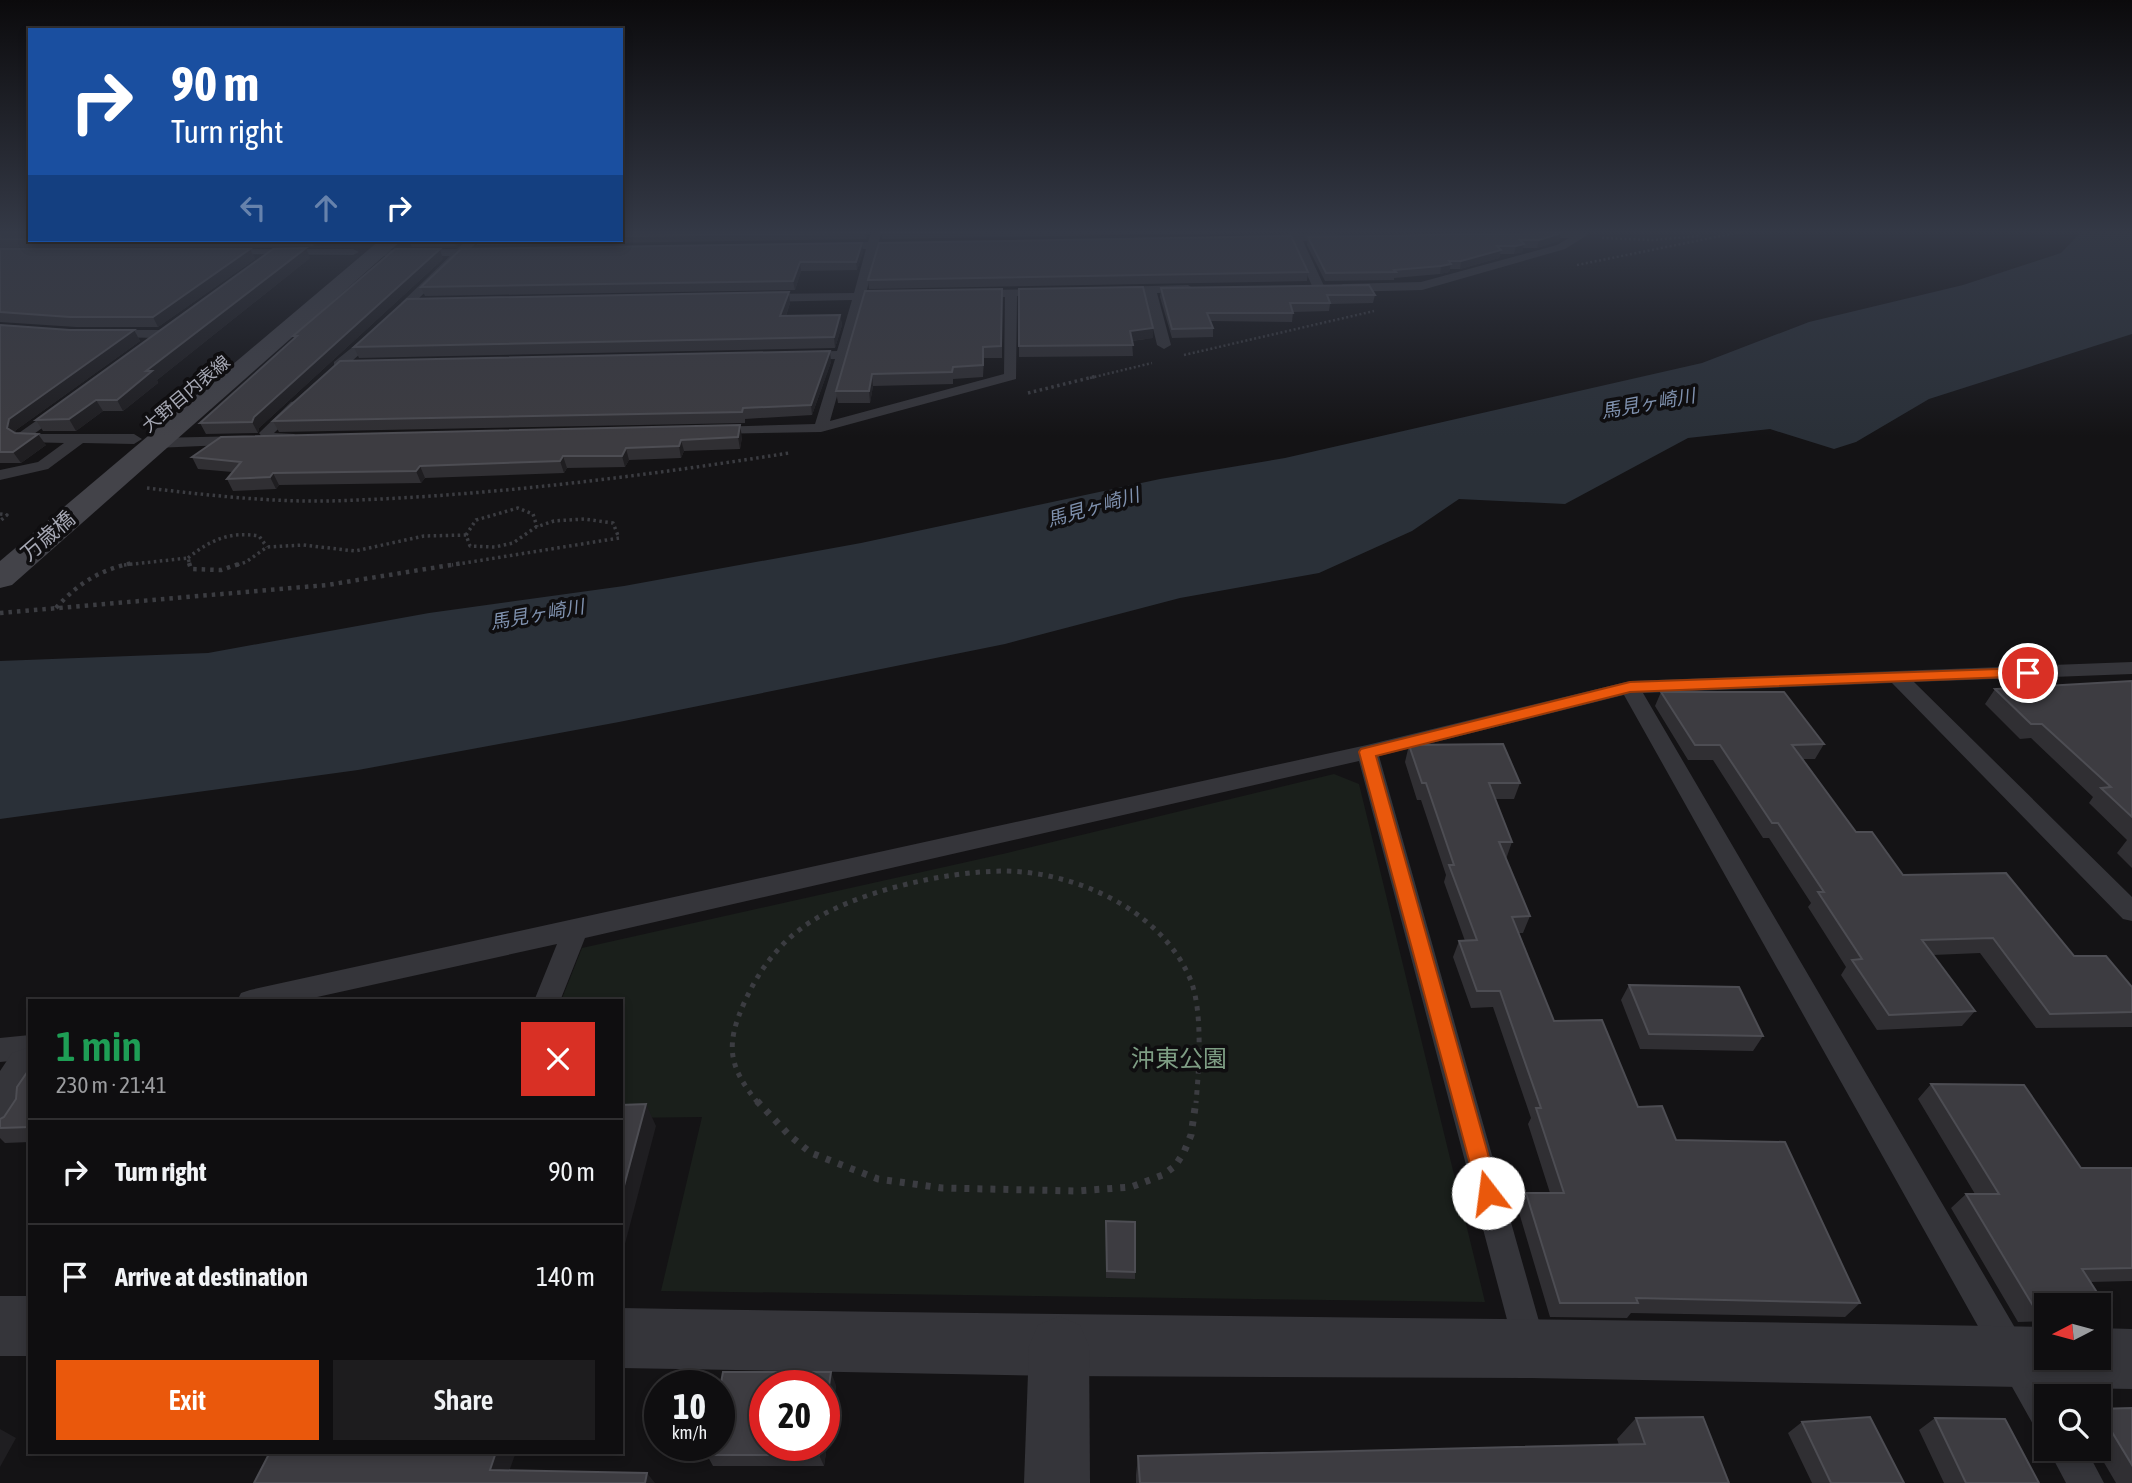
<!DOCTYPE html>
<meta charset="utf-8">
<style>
body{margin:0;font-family:"Asap Condensed","Noto Sans JP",sans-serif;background:#1d1c1e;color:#f1f3f6;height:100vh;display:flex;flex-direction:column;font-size:26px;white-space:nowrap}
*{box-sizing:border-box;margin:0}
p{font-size:23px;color:#9b9c9f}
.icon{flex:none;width:38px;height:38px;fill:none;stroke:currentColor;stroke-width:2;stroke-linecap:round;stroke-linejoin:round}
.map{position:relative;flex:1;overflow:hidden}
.details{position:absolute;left:28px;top:999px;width:595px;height:455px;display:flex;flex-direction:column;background:#0f0e10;border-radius:0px;box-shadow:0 4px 10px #0003,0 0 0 2px #2f2e30}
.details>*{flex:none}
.banner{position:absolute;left:28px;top:28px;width:595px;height:214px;border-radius:0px;box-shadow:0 4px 10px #0003,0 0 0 2px #2f2e30;background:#1a4fa0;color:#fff;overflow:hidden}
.needle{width:46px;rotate:264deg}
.controls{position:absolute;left:2034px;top:1293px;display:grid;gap:14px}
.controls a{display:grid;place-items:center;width:77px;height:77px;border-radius:0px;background:#0f0e10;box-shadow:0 4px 10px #0003,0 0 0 2px #2f2e30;font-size:35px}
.speed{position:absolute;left:644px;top:1370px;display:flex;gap:14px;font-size:35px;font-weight:700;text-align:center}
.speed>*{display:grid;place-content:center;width:91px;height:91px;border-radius:50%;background:#0f0e10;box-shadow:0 4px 10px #0003,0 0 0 2px #2f2e30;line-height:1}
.speed small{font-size:18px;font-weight:400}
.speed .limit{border:10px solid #d22;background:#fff;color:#111}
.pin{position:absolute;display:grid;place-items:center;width:60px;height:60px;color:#fff;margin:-30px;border:4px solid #fff;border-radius:50%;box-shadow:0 2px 7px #0007}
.me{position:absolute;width:77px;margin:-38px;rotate:345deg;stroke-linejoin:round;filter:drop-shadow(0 0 5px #0008)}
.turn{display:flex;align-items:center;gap:24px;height:147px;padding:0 28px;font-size:32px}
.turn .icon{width:91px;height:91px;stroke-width:2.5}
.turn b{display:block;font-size:49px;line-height:60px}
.lanes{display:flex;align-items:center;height:66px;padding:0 28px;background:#0003;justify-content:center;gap:35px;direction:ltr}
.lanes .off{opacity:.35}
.round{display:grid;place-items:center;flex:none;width:74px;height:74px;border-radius:0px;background:#1d1c1e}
.summary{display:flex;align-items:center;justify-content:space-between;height:119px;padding:0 28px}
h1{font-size:42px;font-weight:600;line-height:52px;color:#1e9e55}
.cta{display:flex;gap:14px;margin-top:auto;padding:14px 28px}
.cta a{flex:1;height:80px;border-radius:0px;background:#ea580c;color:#fff;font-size:28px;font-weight:600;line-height:80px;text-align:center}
.cta a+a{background:#1d1c1e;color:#f1f3f6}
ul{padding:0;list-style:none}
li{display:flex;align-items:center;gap:21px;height:105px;padding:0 28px;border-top:2px solid #2f2e30}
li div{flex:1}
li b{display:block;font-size:26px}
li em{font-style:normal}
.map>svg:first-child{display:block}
.green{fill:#1a1f1b}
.water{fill:#2a3038}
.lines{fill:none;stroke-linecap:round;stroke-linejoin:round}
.path-far4{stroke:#3b3c41;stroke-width:2.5;stroke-dasharray:2 2.5;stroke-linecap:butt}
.path-far3{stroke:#3b3c41;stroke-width:3.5;stroke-dasharray:2.5 3.5;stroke-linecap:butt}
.path-far2{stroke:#3b3c41;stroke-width:4.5;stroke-dasharray:3.5 5;stroke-linecap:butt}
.path-far1{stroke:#3b3c41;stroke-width:5;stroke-dasharray:4.5 6;stroke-linecap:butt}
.path{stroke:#3b3c41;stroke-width:7;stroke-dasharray:5 8;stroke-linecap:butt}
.service{fill:#35353a;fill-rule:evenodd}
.minor{fill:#35353a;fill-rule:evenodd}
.tertiary{fill:#35353a;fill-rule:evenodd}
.secondary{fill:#434349;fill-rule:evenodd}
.wall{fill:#302f33}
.shaded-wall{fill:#1f1e21}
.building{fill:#3d3c41;stroke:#4d4d53;stroke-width:2}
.route{fill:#ea580c;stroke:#983908;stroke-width:2}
.labels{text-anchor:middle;stroke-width:7;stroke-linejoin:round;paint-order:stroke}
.far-street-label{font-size:18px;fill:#a6a8b4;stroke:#0f0e10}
.far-water-label{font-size:19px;font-style:italic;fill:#7f91ae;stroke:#0f0e10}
.street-label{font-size:21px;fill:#a6a8b4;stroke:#0f0e10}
.near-park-label{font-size:24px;fill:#7e9e84;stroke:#0f0e10}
</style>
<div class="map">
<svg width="2132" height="1483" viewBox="0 0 2132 1483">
<rect width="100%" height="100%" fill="#141315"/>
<!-- green -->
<path class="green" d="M1334,774L1359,784L1485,1302L661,1291L702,1117L621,1118V1001H561L582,948L1007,853Z"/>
<!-- water -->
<path class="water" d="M2083,230H2132V334L1929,399L1856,442L1834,449L1770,429L1688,438L1565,504L1459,499L1412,531L1319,573L1180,598L1005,644L619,722L358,770L0,819V661L208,653L429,613L624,586L861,543L1160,479L1285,458L1702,363L1809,322L1963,285L2061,253Z"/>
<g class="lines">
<!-- path-far4 -->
<path class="path-far4" d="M1731,234L1751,230
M1602,238L1652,240L1701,236
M1577,265L1731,234
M1184,355L1374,311
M1090,378L1152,363"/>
<!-- path-far3 -->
<path class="path-far3" d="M1028,393L1097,376
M147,488C207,495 267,502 328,501C481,497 638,477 789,453
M0,514L7,515L0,521
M466,535L476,520L518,508L533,514L537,527
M188,558C210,540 230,531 259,536L267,547
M124,565L188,558L190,565
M237,565L246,562L267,547L303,545L355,551L424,536L466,535L470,546L495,547L513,543L536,527L554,521L584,519L613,523L619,538L452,565"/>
<!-- path-far2 -->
<path class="path-far2" d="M189,563L191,569L221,570L242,563
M56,608C78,583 100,570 132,563
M0,613L327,585L463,563"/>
<!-- path-far1 -->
<path class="path-far1" d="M758,1103C728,1066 725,1045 745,1001C758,972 777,946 803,927C851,892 946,871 1005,871C1077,872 1163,911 1191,981C1203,1013 1199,1068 1196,1103"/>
<!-- path -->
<path class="path" d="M757,1101L789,1135L811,1153L878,1179L942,1188L1077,1191L1131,1187L1163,1175L1175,1166L1184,1152L1191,1135L1196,1101"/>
<!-- service -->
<path class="service" d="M872,230H882L879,242H907L913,245L907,248L878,249L866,293L891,292L897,296L891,300H864L830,421L1004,374L1005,297L975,298L969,294L975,290L1052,289L1054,292L1048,296H1017L1016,379L821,432L710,434L708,431L715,427L815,424L835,359L802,360L795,356L802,352L837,351L852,300L762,302L756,298L762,294L854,293L866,249H834L828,246L834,243L868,242Z
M1287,230H1297L1299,234H1337L1343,237L1337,240L1303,241L1325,288L1323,291L1313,288L1292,241H1264L1258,238L1264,235L1289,234Z
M1497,230H1512L1498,237H1490V233Z
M1582,231L1587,234L1586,236L1565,249L1422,290L1343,292L1337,288L1343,284L1421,282L1557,245L1569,238H1534L1529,235L1530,233Z
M467,240H479L470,249H487L493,252L487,255L463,256L418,299H433L435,302C428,308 408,309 401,303L450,256H377L371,253L377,250L457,249Z
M225,249H353L359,252L353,255L221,254L219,252Z
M1188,285L1194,289L1192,292L1157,293L1171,345L1164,349L1157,345L1145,294L1115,295L1109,291L1115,287Z
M375,329L380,330V336L352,361L366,362V368H334V362Z
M107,330H162L168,334L162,338L102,337L101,334Z
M296,401L303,405L274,433L294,434L302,439L294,444L267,443L259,433L291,402Z
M60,404L67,408L65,411L34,434H134L142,439L134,444L83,443L48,469L0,480V470L38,462L64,443L24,442L19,441L16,435Z
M244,436L252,441L249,444L155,448L147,443L155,438Z
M2132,662V674L1914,682L2132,897V921L2123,919L1892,683L1643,693L2055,1396H2046V1431L2034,1426L1624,695L1379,756L1546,1346L1542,1358L1530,1362L1518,1358L1514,1346L1359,761L585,938L560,1001H534L557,944L299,1001H237L241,993L250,990L1367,745L1630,681Z
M30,1035V1059L0,1062V1038Z
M2048,1449H2086L2104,1483H2066Z"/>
<!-- minor -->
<path class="minor" d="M30,1047V1112L18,1130L0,1136V1071L12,1053Z
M0,1296H30V1356H0Z
M621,1308C1096,1316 1571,1318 2046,1327V1358H2098V1328L2132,1329V1389L1531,1378L1059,1376L621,1368Z"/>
<!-- tertiary -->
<path class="tertiary" d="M1059,1316L1080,1325L1089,1346L1090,1483H1024L1029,1346L1038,1325Z"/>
<!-- secondary -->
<path class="secondary" d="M380,240H402L12,585L0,588V561Z"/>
</g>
<!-- wall -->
<path class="wall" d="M0,230H30V240H322L313,246L0,248Z
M621,230H871L866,239L477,245L476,240H621Z
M882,230H1286L1285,232L882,239Z
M1299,230H1477L1301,232Z
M1561,233L1559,241L1537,248H1523L1522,252L1514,254H1500L1499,258L1460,269H1450L1449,272L1440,274L1394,278V280L1325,281L1307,245L1308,237Z
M410,240H464L456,246L412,247L409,241Z
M0,249H250L255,259L158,327H76L0,322Z
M863,252L857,270L801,271L795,290L425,296L421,287Z
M310,258L157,380L158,383L123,411H103L76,431H43L36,420Z
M443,259L259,428L258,433L206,434L200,423L294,338L293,336Z
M1308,272L1307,281L869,289L868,280Z
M1161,288L1375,295L1373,303L1330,304L1329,311L1293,312L1292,322L1211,321L1213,328V337L1172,338L1160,297Z
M1002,289V358H984L983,377L953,379V384L873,386L870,403H838L836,391Z
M790,303L786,316L840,315L842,325L835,348L359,358L354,347Z
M0,325L70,330H134L140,341L16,430V433L46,445L21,463H0Z
M1153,338L1132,341L1133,356L1019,357V346Z
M831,362L812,415L745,419V423L279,432L273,421Z
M742,437L740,449L684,451L681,458L629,460L625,467L567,468L564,473L425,478L421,483L279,485L276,489L233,491L227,479L232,472L198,469L192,457Z
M2132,681V868L2117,853L2127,840L2089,803L2093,797L2031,738L2020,739L1985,704L1995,689Z
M1661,692L1824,744L1815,759H1803L1856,832L1903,875L2074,956L2132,987V1027L2036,1028L1980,953L1933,955L1975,1011L1962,1026L1877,1030L1841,975L1846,967L1808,907L1811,903L1769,838H1763L1713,760H1688L1655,706Z
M1409,745L1520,783L1514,799H1495L1512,842L1506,859L1530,916L1523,933H1519L1554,1021L1638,1107L1860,1303L1845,1317L1631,1313L1627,1318L1550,1317L1518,1209L1526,1193H1550L1528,1124L1531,1118L1493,1007L1471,1008L1453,957L1459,941H1465L1444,882L1446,875L1421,800H1417L1405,762Z
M1629,985L1763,1036L1753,1051L1640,1049L1621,1000Z
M30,1068V1142L5,1143L0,1138V1119L4,1117L16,1099Z
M1931,1084L2081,1168H2132V1281L2090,1282L2107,1308L2098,1314V1306H2046V1321L2018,1322L1951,1208L1966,1194H1975L1918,1099Z
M1106,1221L1135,1272V1279L1106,1278Z
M836,1385L824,1466H713L707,1455Z
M2132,1408V1483H2116L2096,1449H2098V1409Z
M1636,1418L1729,1483H1136V1475L1138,1456L1619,1445L1617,1439Z
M1935,1418L2039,1483H1944L1919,1430Z
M1802,1422L1904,1483H1812L1788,1433Z"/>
<!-- shaded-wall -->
<path class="shaded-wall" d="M867,230H871L866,239L865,233Z
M1561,233L1559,241L1537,248L1539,240Z
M311,240H322L313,246Z
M454,240H464L456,246Z
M862,243L863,252L857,270L856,262Z
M1524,244L1522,252L1514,254L1516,246Z
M306,248L310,258L157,380L158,383L123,411L117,400L146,371Z
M250,249L255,259L158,327L153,317Z
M440,249L443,259L259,428L258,433L252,422L254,417Z
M1501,250L1499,258L1460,269L1461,261Z
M800,262L801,271L795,290L793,281Z
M1451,264L1449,272L1440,274L1441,266Z
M789,292L790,303L782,327L780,316Z
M840,315L842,325L835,348L834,337Z
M1153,328V338L1130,341V331Z
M134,330L140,341L16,430L15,439L7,428L9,419Z
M830,351L831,362L812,415L811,405Z
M872,374L873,386L870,403L869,391Z
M96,400L103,411L76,431L69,419Z
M740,425L742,437L740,449L738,437Z
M38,434L46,445L21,463L13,452Z
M681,440L684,451L681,458L679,446Z
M626,448L629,460L625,467L622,456Z
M563,456L567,468L564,473L560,461Z
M420,466L425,478L421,483L416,471Z
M273,473L279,485L276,489L270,477Z
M646,1104L656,1126L621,1259V1197Z
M831,1372L836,1385L824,1466L819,1455L820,1446H824V1420Z
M0,1429L16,1438L0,1467Z
M496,1452H516L505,1483L490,1470Z
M647,1473L655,1483H645Z"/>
<!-- building -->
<path class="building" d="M0,230H30V239H0Z
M621,230H867L865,233L621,236Z
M882,230H1038L882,233Z
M1561,233L1539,240H1520L1524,244L1516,246H1497L1501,250L1461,261H1449L1451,264L1441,266L1394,270L1396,272L1326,273L1308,237Z
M1291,236L1308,272L868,280L879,243Z
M862,243L856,262H800L793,281L421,287L461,249Z
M306,248L146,371H152L117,400H96L69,419L36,420L273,249Z
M0,249H250L153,317H70L0,312Z
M395,249H440L254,417L252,422L200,423L297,336H293Z
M1369,285L1375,295H1327L1330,303H1290L1293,313H1207L1213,328L1172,329L1161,288Z
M1143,287L1153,328L1130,331L1133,345L1019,346V289Z
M1002,289L1001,346L983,347V365L953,367L952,372L872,374L869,391H836L865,291Z
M789,292L780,316L840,315L834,337L354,347L407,299Z
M0,325L70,330H134L9,419L7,428L15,433L38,434L13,452H0Z
M830,351L811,405L743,408L742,412L273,421L340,361Z
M740,425L738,437L681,440L679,446L626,448L622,456H563L560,461L420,466L416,471L273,473L270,477L227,479L241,462L192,457L221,437Z
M2132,681V817L2101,788L2111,787L2042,724H2031L1995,689Z
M1661,692H1784L1824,744L1792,745L1856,832H1872L1903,875L2006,873L2074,956H2106L2132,987V1012L2050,1014L1993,938L1922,940L1975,1011L1889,1015L1852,960L1862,959L1818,892H1824L1778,823H1772L1720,745H1695Z
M1503,744L1520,783H1489L1512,842H1499L1530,916L1512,917L1554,1021L1602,1020L1638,1107L1662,1106L1676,1140L1785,1142L1860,1303L1636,1298L1638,1303H1560L1526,1193H1564L1536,1108H1541L1500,991H1477L1459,941L1477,940L1449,865H1454L1426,783H1422L1409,745Z
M1629,985L1739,987L1763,1036L1649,1034Z
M30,1068V1127L0,1128V1119L4,1117L16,1099L17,1087Z
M1931,1084L2024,1085L2081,1168H2132V1268L2082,1269L2107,1308H2098V1306H2046V1309H2035L1966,1194H1999Z
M646,1104L621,1197V1105Z
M1106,1221L1135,1222V1272L1107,1271Z
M723,1372H831L824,1420V1386H765V1446H820L819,1455H707L709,1446H719V1393Z
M2132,1408V1465L2098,1409Z
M1703,1417L1729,1483H1140L1138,1456L1645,1444L1636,1418Z
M1870,1417L1904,1483H1831L1802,1422Z
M1935,1418L2005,1419L2039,1483H1966Z
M270,1452H496L490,1470L647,1473L645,1483H254Z"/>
<!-- sky -->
<linearGradient id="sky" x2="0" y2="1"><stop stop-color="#0b0a0c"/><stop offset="0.53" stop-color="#343946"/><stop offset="1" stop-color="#343946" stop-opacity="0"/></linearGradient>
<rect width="2132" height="437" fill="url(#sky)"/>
<!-- route -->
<path class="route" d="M2028,668L2033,669L2035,673L2033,676L1630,692L1376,756L1499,1193L1496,1201L1488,1204L1480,1201L1359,752L1361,749L1630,682Z"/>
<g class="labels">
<!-- far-street labels -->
<g class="far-street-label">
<text transform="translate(186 394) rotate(-40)" y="6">大野目内表線</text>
</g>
<!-- far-water labels -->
<g class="far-water-label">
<text transform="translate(1648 403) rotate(-10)" y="7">馬見ヶ崎川</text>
<text transform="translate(1093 507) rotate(-16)" y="7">馬見ヶ崎川</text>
<text transform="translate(537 614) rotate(-10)" y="7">馬見ヶ崎川</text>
</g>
<!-- street labels -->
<g class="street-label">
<text transform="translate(48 536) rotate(-41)" y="7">万歳橋</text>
</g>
<!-- near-park labels -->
<g class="near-park-label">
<text x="1179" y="1067">沖東公園</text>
</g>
</g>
</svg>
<div class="controls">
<a><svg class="needle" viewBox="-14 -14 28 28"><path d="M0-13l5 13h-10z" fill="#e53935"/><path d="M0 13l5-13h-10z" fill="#9b9c9f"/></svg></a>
<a><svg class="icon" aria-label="search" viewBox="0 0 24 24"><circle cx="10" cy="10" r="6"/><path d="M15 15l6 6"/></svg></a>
</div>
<div class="speed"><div>10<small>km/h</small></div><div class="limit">20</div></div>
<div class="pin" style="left:2028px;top:673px;background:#d93025"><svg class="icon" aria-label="arrive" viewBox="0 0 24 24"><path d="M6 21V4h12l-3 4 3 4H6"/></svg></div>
<svg class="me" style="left:1488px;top:1193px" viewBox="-20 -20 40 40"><circle r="19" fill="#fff"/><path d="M0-13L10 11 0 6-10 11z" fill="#ea580c"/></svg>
<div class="banner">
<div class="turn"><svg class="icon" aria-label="right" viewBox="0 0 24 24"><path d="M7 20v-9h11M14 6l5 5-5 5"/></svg><div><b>90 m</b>Turn right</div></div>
<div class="lanes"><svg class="icon off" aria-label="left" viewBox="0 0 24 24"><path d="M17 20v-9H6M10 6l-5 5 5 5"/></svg><svg class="icon off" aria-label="ahead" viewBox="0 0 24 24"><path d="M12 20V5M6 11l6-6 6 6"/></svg><svg class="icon" aria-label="right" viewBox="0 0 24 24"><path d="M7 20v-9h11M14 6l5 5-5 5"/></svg></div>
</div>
<section class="details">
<div class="summary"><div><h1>1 min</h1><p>230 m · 21:41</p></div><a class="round" style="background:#d93025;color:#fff"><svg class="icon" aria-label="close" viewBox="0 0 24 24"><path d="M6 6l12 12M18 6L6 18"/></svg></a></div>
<ul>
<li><svg class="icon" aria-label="right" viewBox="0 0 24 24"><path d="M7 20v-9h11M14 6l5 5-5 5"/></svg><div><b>Turn right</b></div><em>90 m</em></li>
<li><svg class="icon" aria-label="arrive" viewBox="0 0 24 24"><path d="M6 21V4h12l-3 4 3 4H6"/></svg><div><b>Arrive at destination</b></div><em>140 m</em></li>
</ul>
<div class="cta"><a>Exit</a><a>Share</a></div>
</section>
</div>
